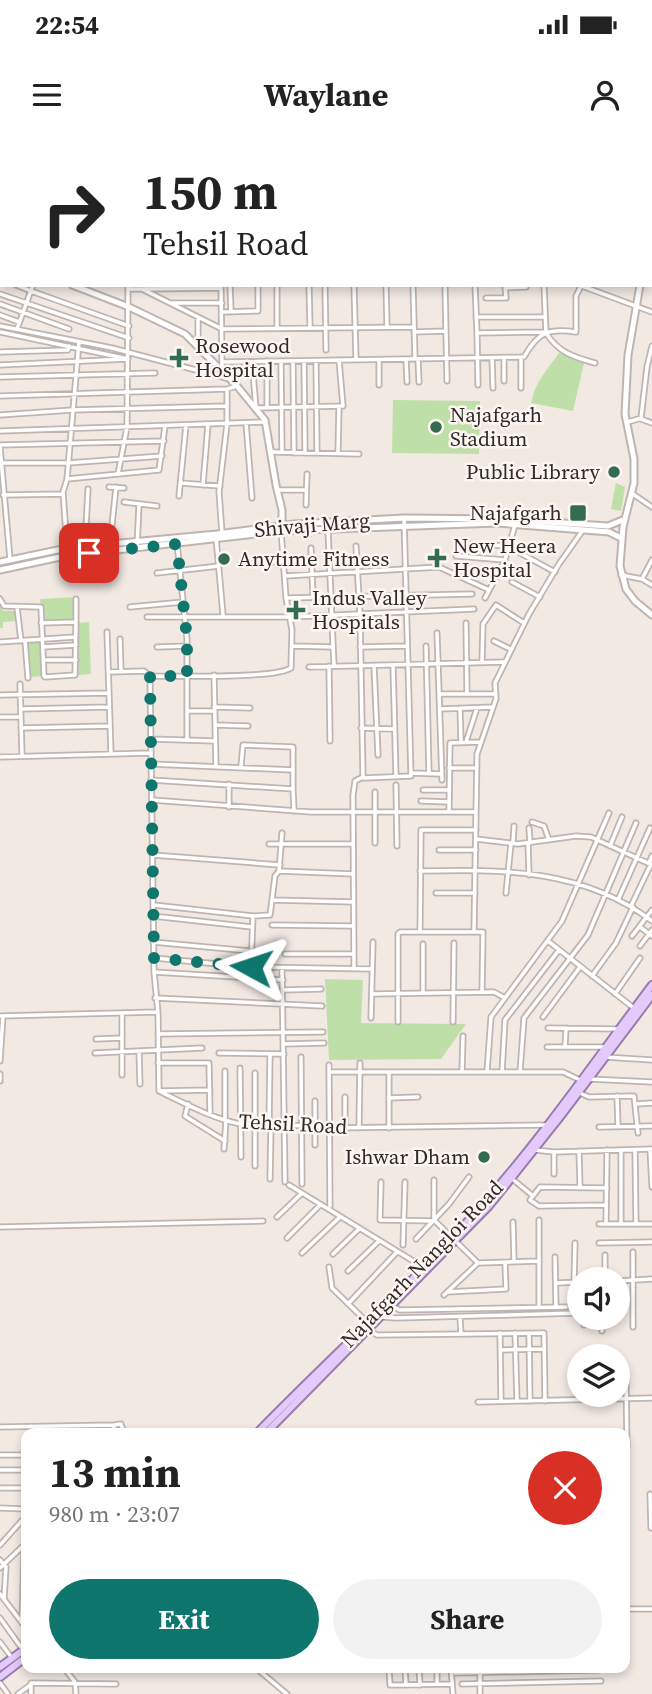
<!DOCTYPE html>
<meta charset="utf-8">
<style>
body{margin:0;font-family:"Source Serif 4",serif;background:#f2f2f2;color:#222;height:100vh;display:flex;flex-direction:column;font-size:26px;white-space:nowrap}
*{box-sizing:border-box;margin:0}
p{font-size:23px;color:#767676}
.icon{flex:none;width:38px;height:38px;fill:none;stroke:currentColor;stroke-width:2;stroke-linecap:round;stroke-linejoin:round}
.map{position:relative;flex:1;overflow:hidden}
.details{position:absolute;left:21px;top:1288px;width:609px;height:245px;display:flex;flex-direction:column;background:#fff;border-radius:14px;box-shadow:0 4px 10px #0003}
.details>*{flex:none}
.top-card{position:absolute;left:0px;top:0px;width:653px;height:147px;box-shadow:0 4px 10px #0003;background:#fff;color:#222;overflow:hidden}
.tools{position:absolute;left:567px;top:1127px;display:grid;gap:14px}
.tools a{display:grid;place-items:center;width:63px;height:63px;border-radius:50%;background:#fff;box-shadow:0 4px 10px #0003;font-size:35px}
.pin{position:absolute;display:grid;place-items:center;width:60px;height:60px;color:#fff;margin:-30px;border-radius:14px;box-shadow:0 4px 10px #0006}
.me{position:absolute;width:77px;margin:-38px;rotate:275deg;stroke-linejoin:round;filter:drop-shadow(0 0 5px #0008)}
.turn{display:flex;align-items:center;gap:24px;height:147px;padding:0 28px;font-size:32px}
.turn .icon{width:91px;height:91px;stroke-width:2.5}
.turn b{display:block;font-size:49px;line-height:60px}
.round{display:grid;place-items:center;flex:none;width:74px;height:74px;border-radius:37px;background:#f2f2f2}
.overview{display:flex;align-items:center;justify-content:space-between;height:119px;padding:0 28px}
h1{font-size:42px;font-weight:700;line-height:52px}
.button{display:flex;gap:14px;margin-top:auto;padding:14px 28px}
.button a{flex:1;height:80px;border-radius:42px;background:#0f766e;color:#fff;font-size:28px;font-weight:700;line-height:80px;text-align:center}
.button a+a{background:#f2f2f2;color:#222}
.status{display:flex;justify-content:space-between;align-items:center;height:49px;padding:0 35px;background:#fff;direction:ltr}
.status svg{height:19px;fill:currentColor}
header{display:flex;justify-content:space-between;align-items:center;height:91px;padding:0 28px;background:#fff;font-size:32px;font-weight:700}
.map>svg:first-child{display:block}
.green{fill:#bfdfa8}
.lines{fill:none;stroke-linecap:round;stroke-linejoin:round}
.stream{stroke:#449dac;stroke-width:2}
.street-casing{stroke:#bfb5b0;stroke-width:7}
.secondary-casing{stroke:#bfb5b0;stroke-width:9}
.primary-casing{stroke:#987caf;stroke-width:10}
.street{stroke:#fff;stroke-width:3.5}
.secondary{stroke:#fff;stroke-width:5}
.primary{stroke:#e3cafa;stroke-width:6}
.route{stroke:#0f766e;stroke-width:12;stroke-dasharray:0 21.6}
.poi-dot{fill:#336b53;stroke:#fef6f2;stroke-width:2.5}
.labels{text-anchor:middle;stroke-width:5;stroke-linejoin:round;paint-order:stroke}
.poi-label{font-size:21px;fill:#2f2b29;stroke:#fef6f2;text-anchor:start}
.street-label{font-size:21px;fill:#2f2b29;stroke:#fef6f2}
</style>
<div class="status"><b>22:54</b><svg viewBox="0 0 49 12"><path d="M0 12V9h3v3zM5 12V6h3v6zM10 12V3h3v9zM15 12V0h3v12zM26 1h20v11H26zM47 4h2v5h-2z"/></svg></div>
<header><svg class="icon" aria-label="menu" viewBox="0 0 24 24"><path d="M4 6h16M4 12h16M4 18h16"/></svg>Waylane<svg class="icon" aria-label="person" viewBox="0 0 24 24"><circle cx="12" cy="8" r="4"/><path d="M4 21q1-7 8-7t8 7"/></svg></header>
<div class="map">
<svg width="652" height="1554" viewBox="0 0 652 1554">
<rect width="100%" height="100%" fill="#f3e9e3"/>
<!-- green -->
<path class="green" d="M560,212L570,218L584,223L573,271L531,263C535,242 548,228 560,212Z
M393,260L480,261L479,314L392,313Z
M616,343L625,347L621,371L611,369Z
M76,457L77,482L43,483L40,459Z
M0,467H2L3,471H17V481L3,482V488H0Z
M89,482L91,534L78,535L77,483Z
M42,502L44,536L30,537L27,503Z
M325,839L363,840L361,883L466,884L441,919L329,920Z"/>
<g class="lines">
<!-- stream -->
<path class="stream" d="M0,190L125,216"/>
<defs>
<path id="street" d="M140,0H233
M235,0V2
M250,0V2
M263,0V2
M277,0V2
M307,0V2
M316,0V2
M331,0V2
M351,0V2
M387,0L390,2
M487,0L489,2
M505,0L508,2
M580,0L582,2
M636,0L637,2
M3,2V0
M30,2V0
M48,2V0
M79,2V0
M134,2L137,0
M405,2L407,0
M426,2L427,0
M445,2L447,0
M532,2L533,0
M567,2L568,0
M0,28H2
M651,34L652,32
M0,74L2,75
M0,90L2,91
M0,99L2,100
M16,145L31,151
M221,145L222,231
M230,145L231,172
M277,145V188
M309,145L310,188
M325,145L326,210
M354,145L356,220
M386,145L387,187
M413,145L415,219
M445,145L447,241
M475,145L477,193L546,192
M544,145L546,193C558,212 573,217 595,223
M582,146L652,172
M505,148L526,147
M128,149H142L222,189L414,187
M143,149L221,148
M31,151L129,186
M0,154L129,198
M486,158H506L505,145
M171,163H222
M0,164L69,189
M222,172L258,171V145
M0,175L19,182
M198,177V206
M476,177H545
M0,186L112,208L230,239
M17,189L33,145
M0,192L128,219
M414,192L446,191
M477,193L478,245
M0,212L68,210L69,206
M521,217V248
M492,218L493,248
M504,218V241
M418,219L419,242
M379,220V245
M406,220L407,242
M281,221L282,312
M293,221L294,313
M304,221L305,313
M316,221L317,313
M222,222L524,217C538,192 548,188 576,192V156L581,146
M252,222L256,268
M0,225L127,219
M0,237L155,233
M0,256L227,249L237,246
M267,267V221
M255,268L343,266L339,220
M0,275L72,270L227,266
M641,279L652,283
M628,282L641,278L647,227L652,206
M246,283L252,358
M0,291L265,282
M0,305L164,301
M0,307L10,419
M271,312L359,314
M338,313L339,266
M2,323H68L162,316
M118,334L127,287L128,145
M67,339L159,330L165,286
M181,343L220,346
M203,345L208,284
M109,347L124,348
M278,350H306
M633,354L652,367
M3,355L63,354
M179,356L186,285
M124,362L157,366
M306,365L307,334
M328,390L334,526
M222,393L219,352L227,284V249
M216,397L223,475
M177,403L187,499V600
M110,404L116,347
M466,404L509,406
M85,406L88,349
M509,407L555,432
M67,408L63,352L67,339L79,202
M137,408L139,364
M311,408L313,457
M456,416L505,420
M240,425L284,421
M157,433L219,426
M621,435L642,439L652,420
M285,436L439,427L489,450
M642,439L652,445
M512,442L540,457
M286,458L472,454
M485,458L505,420L515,385
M0,459L4,466L40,467H41L44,536L45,537L75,535L76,482L41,483
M17,467L21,501
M130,467L183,462
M147,477H290L474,469
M76,482V459
M466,483L467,554
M107,492L111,614
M437,493L442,640
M120,499L121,531
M25,501L28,538
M494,501L510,509
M0,502L75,497
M293,506L333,507
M426,506L429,634
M43,507L76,505
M157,507L187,506
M360,507L407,506
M44,520H76
M482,522L483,484L496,465L524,483
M393,525L396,637
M329,526L330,601
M374,526L378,615
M309,527L504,522
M109,532L144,531L150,536
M214,535L216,626
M150,536L154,832L158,873L159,951C184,963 213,979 241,984C270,989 300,982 329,988L547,985
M150,536C176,536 274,539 291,528L292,490L286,458L281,390
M20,544L22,616
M439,554H496
M0,555L109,553
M214,567L250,568
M460,568L461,602
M21,569L109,567
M440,569L493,567
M187,571H214
M0,577H21
M215,585L248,586
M21,588L110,586
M361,588L394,589
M151,599L214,601
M466,602L477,568
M0,617L151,613
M151,624L293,630
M241,626L243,605L293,607V649
M449,628H476
M411,633L441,634
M364,638L411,636L404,378
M151,640L293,649L294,671
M396,645L397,706
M423,650H449
M375,652V703
M152,660L311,672H476
M421,661L449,662
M229,667V644
M449,672L450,603L480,602
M532,682L544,686L549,700
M529,688L530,703
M476,699L518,704L576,696L591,697L652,725
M513,703L514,686
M528,703L529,735
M269,704H353
M610,706L622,677
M439,710H476
M153,715L280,725
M649,723L652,716
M279,731L353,734
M420,731C503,729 583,729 652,781
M436,753H475
M506,753L511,703
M272,760L353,762
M618,760L650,688
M154,765L253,776L251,827
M631,766L651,724
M153,776L252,787
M254,776L270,775L275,736L279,731L282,693
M272,785L353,786
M640,787L652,796
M420,792L421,690H476
M474,792L477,614L496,559L495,543L529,474L559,424L583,390
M632,796L652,770
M548,801L635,869
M153,802L250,811
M640,806L652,790
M285,814H353
M154,818L251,827L372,829
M282,828L285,1042
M354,829L353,655L355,641L363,637L360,475L356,406
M154,832L283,840
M592,836L616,803L633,767
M283,850L321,849
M423,853V804
M372,854L494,852L505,858
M615,854L640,818
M155,858L322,866
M122,873V935
M0,876L157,872
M543,877L580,827
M371,878L373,802
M398,882V794L400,792H483L482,852
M453,882L454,803
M548,888L618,889
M158,894L323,892
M96,899L122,898
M284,904L324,903
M547,907H604
M565,907L566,888
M139,912L140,944
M95,913L202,908
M219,913L284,914
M301,917L302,1044
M605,917L652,920
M0,921L3,876
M158,923H209L210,973
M329,925L330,1066
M240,928L241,1017
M225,931V979
M329,932H563L580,940
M462,932L463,896
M487,932L491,877L562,781L609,673
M502,932L505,880L559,810
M520,932L524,878L588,795L636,683
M255,933V1026
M0,934V941
M589,939L652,942
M159,951L210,950
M580,953L589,957L634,956L638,993
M617,956L618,986
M389,958L418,957
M188,964L185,976L225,1001
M636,964L652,963
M269,985L270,914
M599,987L652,986
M345,988V957
M359,988L360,923
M389,988V932
M315,1005V961
M224,1009L226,980
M650,1009L652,1047
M535,1010L554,1012L652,1009
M635,1010L636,1084
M579,1011L580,1047
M554,1012V1034
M510,1037L533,1056
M270,1039L271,985
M434,1040V1078
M381,1042L380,1080L435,1081L478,1123L539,1121
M289,1045L423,1127
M606,1065L539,1066L530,1060L540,1047L607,1048
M277,1077L301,1054
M539,1080V1167
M513,1082L514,1121
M599,1084H652
M606,1084L607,1010
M621,1084V1010
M0,1087L263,1081
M287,1098L320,1065
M416,1099L449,1064L469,1037
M599,1103L652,1102
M403,1105L405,1042
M302,1113L340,1077
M333,1114L359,1089
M555,1117L556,1167
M329,1127L332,1148L367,1182
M348,1131L379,1101
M605,1139V1115
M618,1141L652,1139
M574,1142L575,1103
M557,1143L579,1142
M447,1152L506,1149L505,1123
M444,1155L478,1123
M348,1164L397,1112
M392,1166L400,1170L566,1167
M382,1177L396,1178L579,1173
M460,1177L461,1194
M584,1178V1185
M601,1178L602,1191
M633,1187V1112
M369,1190L377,1195L544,1193L545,1261
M500,1193L501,1261
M515,1193L517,1261
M529,1193L530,1261
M501,1210L544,1209
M626,1237L627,1307
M478,1262L652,1258
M114,1285L121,1284L124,1293
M0,1287L114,1285V1293
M0,1315H26
M0,1330H26
M0,1348H26
M650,1354L651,1388
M0,1368L26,1369
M0,1405L26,1376
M0,1420L6,1427L4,1459
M0,1428L24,1405L22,1482
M0,1454L26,1488
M625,1469H652
M0,1478L23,1510
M0,1502L12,1518
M64,1528L75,1542L76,1554
M256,1528L287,1554
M389,1528L390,1545L452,1544
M405,1528L406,1545
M419,1528L420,1545
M437,1528V1543
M451,1528L453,1554
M480,1528V1554
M455,1533L599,1530
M0,1543L8,1554
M31,1543V1554
M462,1544L601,1541
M18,1554L33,1543L116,1544"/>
<path id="secondary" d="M607,0V2
M614,0L615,2
M651,117L652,118
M0,118L2,119
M651,122H652
M72,145L129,167L185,194L237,246L265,280L276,345L282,370V385
M640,145L628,215L625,274L634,319V343L623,387L620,426L626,449L635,461L652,475
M0,422L67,408L217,394L294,384L404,378L503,379L608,386L625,379
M0,430L65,416L281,391L497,383L609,392L621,398"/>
<path id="primary" d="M257,1293C332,1216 413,1144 484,1063C545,994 597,918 652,845
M266,1293L489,1066L560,977L652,855
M0,1527L26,1508
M0,1537L26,1517"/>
</defs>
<!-- street casing -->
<use href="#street" class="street-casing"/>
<!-- secondary casing -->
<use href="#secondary" class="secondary-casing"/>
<!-- primary casing -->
<use href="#primary" class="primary-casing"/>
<!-- street -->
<use href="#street" class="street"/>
<!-- secondary -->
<use href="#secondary" class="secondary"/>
<!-- primary -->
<use href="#primary" class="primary"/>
</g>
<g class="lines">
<!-- route -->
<path class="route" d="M89,413L177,404L187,499V536H150L154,818L251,827"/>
</g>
<!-- markers -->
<g class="poi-dot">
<path d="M175.5 207.5h7v7h7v7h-7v7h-7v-7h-7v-7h7z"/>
<circle cx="436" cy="287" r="7"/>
<circle cx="614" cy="332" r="7"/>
<rect x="569" y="364" width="18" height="18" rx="3.5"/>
<path d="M433.5 407.5h7v7h7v7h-7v7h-7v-7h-7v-7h7z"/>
<circle cx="224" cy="419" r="7"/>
<path d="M292.5 459.5h7v7h7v7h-7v7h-7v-7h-7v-7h7z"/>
<circle cx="484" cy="1017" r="7"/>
</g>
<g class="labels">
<!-- poi labels -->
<g class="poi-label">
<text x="195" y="213">Rosewood<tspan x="195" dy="24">Hospital</tspan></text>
<text x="450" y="282">Najafgarh<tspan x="450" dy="24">Stadium</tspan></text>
<text x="600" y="339" text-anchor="end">Public Library</text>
<text x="562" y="380" text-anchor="end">Najafgarh</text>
<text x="453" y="413">New Heera<tspan x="453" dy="24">Hospital</tspan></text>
<text x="238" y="426">Anytime Fitness</text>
<text x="312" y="465">Indus Valley<tspan x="312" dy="24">Hospitals</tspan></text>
<text x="470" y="1024" text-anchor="end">Ishwar Dham</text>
</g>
<!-- street labels -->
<g class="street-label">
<text transform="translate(312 385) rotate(-5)" y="7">Shivaji Marg</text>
<text transform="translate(293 984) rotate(3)" y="7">Tehsil Road</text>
<text transform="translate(422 1124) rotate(-46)" y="7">Najafgarh Nangloi Road</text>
</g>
</g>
</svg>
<div class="tools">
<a><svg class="icon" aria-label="sound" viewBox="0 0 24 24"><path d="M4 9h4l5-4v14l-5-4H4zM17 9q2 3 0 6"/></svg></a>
<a><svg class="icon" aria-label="layers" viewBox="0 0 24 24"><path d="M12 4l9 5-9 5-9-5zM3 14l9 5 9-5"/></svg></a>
</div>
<div class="pin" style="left:89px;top:413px;background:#d93025"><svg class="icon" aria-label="arrive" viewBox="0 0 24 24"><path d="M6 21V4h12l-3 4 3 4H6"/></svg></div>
<svg class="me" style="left:251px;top:827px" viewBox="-20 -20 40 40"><path d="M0-17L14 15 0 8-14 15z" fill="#0f766e" stroke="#fff" stroke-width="4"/></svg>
<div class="top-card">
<div class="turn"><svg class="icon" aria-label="right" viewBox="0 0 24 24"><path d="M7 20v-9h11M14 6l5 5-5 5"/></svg><div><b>150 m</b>Tehsil Road</div></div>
</div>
<section class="details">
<div class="overview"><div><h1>13 min</h1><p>980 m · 23:07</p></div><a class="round" style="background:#d93025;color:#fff"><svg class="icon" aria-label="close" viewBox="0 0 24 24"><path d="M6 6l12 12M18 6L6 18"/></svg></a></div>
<div class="button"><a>Exit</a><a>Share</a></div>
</section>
</div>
